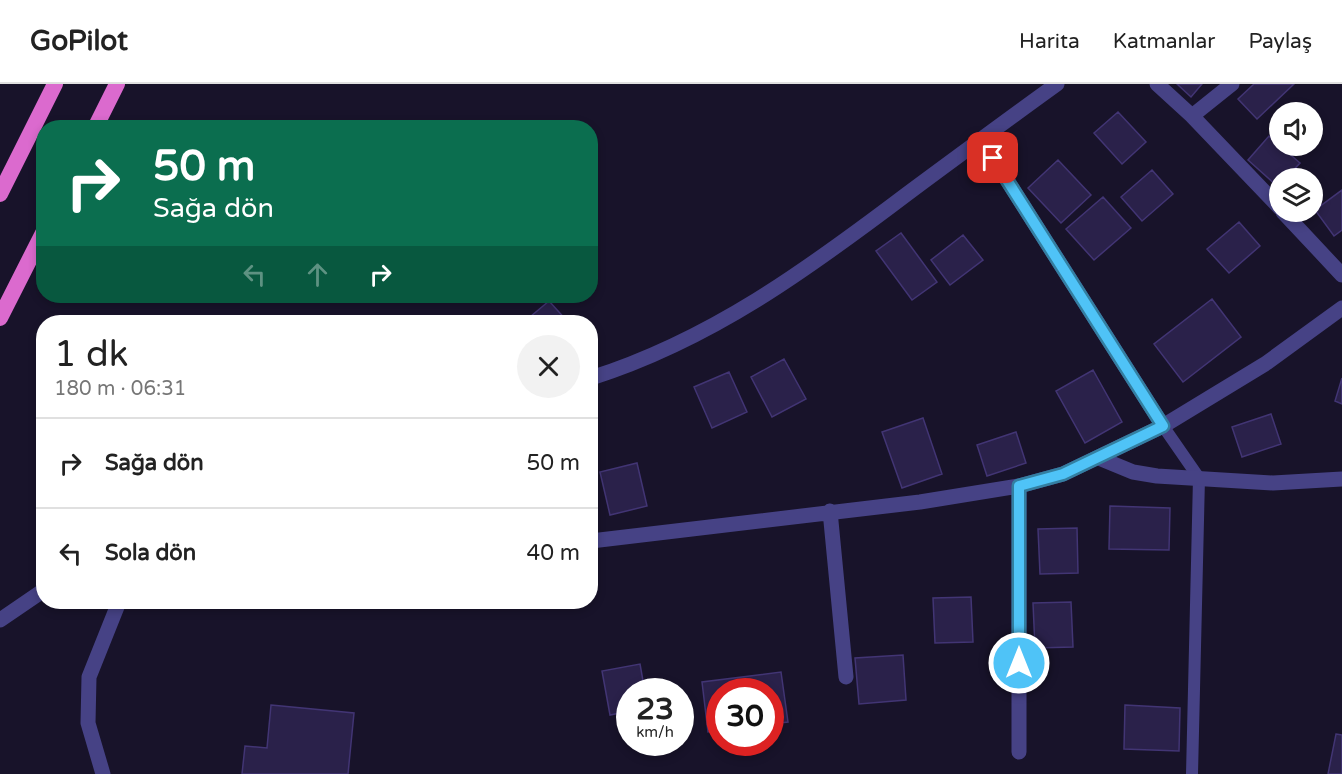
<!DOCTYPE html>
<html lang="tr">
<meta charset="utf-8">
<style>
body{margin:0;font-family:"Varela Round",sans-serif;background:#f2f2f2;color:#222;height:100vh;display:flex;flex-direction:column;font-size:22px;white-space:nowrap}
*{box-sizing:border-box;margin:0}
p{font-size:20px;color:#767676}
.icon{flex:none;width:33px;height:33px;fill:none;stroke:currentColor;stroke-width:2;stroke-linecap:round;stroke-linejoin:round}
.map{position:relative;flex:1;overflow:hidden}
.sheet{position:absolute;left:36px;top:231px;width:562px;height:294px;display:flex;flex-direction:column;background:#fff;border-radius:24px;box-shadow:0 3px 9px #0003}
.sheet>*{flex:none}
.top-card{position:absolute;left:36px;top:36px;width:562px;height:183px;border-radius:24px;box-shadow:0 3px 9px #0003;background:#0b6e4f;color:#fff;overflow:hidden}
.controls{position:absolute;left:1269px;top:18px;display:grid;gap:12px}
.controls a{display:grid;place-items:center;width:54px;height:54px;border-radius:50%;background:#fff;box-shadow:0 3px 9px #0003;font-size:30px}
.speed{position:absolute;left:616px;top:594px;display:flex;gap:12px;font-size:30px;font-weight:700;text-align:center}
.speed>*{display:grid;place-content:center;width:78px;height:78px;border-radius:50%;background:#fff;box-shadow:0 3px 9px #0003;line-height:1}
.speed small{font-size:15px;font-weight:400}
.speed .limit{border:9px solid #d22;background:#fff;color:#111}
.pin{position:absolute;display:grid;place-items:center;width:51px;height:51px;color:#fff;margin:-26px;border-radius:12px;box-shadow:0 3px 9px #0006}
.me{position:absolute;width:66px;margin:-33px;rotate:0deg;stroke-linejoin:round;filter:drop-shadow(0 0 4px #0008)}
.turn{display:flex;align-items:center;gap:21px;height:126px;padding:0 18px;font-size:27px}
.turn .icon{width:78px;height:78px;stroke-width:2.5}
.turn b{display:block;font-size:42px;line-height:51px}
.lanes{display:flex;align-items:center;height:57px;padding:0 18px;background:#0003;justify-content:center;gap:30px;direction:ltr}
.lanes .off{opacity:.35}
.round{display:grid;place-items:center;flex:none;width:63px;height:63px;border-radius:32px;background:#f2f2f2}
.summary{display:flex;align-items:center;justify-content:space-between;height:102px;padding:0 18px}
h1{font-size:36px;font-weight:600;line-height:45px}
ul{padding:0;list-style:none}
li{display:flex;align-items:center;gap:18px;height:90px;padding:0 18px;border-top:2px solid #e0e0e0}
li div{flex:1}
li b{display:block;font-size:22px}
li em{font-style:normal}
header{display:flex;align-items:center;gap:36px;box-sizing:border-box;height:84px;padding:0 30px;background:#fff;border-bottom:2px solid #e0e0e0}
header strong{font-size:28px}
nav{display:flex;gap:33px;margin-inline-start:auto;font-size:21px}
.map>svg:first-child{display:block}
.building{fill:#2a214a;stroke:#423574;stroke-width:1.5}
.lines{fill:none;stroke-linecap:round;stroke-linejoin:round}
.service{stroke:#464285;stroke-width:12}
.minor{stroke:#464285;stroke-width:15}
.trunk{stroke:#db6ace;stroke-width:16}
.route-casing{stroke:#337fa1;stroke-width:15}
.route{stroke:#4fc3f7;stroke-width:10}
</style>
<header>
<strong>GoPilot</strong>
<nav><a>Harita</a><a>Katmanlar</a><a>Paylaş</a></nav>
</header>
<div class="map">
<svg width="1342" height="690" viewBox="0 0 1342 690">
<rect width="100%" height="100%" fill="#18132a"/>
<!-- building -->
<path class="building" d="M1177,0H1202L1191,13Z
M1254,0H1294L1257,35L1238,15Z
M1118,28L1146,58L1122,80L1094,49Z
M1269,52L1300,79L1286,94H1280L1278,103L1248,76Z
M1058,76L1091,111L1061,139L1028,104Z
M1152,86L1173,110L1142,137L1121,113Z
M1342,106V146L1334,152L1315,126Z
M1103,113L1131,144L1094,176L1066,145Z
M1239,138L1260,162L1229,189L1207,165Z
M901,149L937,198L912,216L876,167Z
M963,151L983,176L950,201L931,176Z
M1212,215L1241,253L1183,298L1154,260Z
M549,217L568,238H524Z
M784,275L806,315L772,333L751,293Z
M1093,286L1122,338L1085,359L1056,307Z
M729,288L747,328L712,344L694,303Z
M1342,294V320L1335,317Z
M1271,330L1281,360L1242,373L1232,343Z
M923,334L942,390L902,404L882,348Z
M1016,348L1026,379L987,392L977,361Z
M637,379L647,422L610,431L600,388Z
M1110,422L1170,424L1169,466L1109,465Z
M1077,444L1078,489L1040,490L1038,445Z
M971,513L973,558L935,559L933,514Z
M1071,518L1073,563L1035,564L1033,519Z
M903,571L906,616L859,620L855,574Z
M640,580L645,608H630V627L610,631L602,587Z
M781,588L788,638L771,640V608H720V646L708,648L702,598Z
M271,621L354,629L348,690H242L245,662L267,664Z
M1125,621L1180,624L1179,667L1124,665Z
M1336,650L1342,651V690H1328Z"/>
<g class="lines">
<!-- service -->
<path class="service" d="M1163,342L1199,394L1192,690"/>
<!-- minor -->
<path class="minor" d="M1157,0L1192,32L1280,124
M1192,32L1232,0
M981,55L1163,342
M1283,128L1342,191
M591,294C711,256 808,185 907,110C957,73 1007,36 1057,0
M1099,374L1133,388L1157,392L1273,399L1342,395
M1019,402V668
M830,427L846,593
M591,457L920,418L1019,402L1063,390L1163,342L1265,280L1342,224
M0,536L44,506
M103,690L88,639L89,593L119,518"/>
<!-- trunk -->
<path class="trunk" d="M95,44L117,0
M0,110L55,0
M0,234L44,147"/>
</g>
<g class="lines">
<defs>
<path id="route" d="M993,74L1163,342L1063,390L1019,402V579"/>
</defs>
<!-- route casing -->
<use href="#route" class="route-casing"/>
<!-- route -->
<use href="#route" class="route"/>
</g>
</svg>
<div class="controls">
<a><svg class="icon" aria-label="sound" viewBox="0 0 24 24"><path d="M4 9h4l5-4v14l-5-4H4zM17 9q2 3 0 6"/></svg></a>
<a><svg class="icon" aria-label="layers" viewBox="0 0 24 24"><path d="M12 4l9 5-9 5-9-5zM3 14l9 5 9-5"/></svg></a>
</div>
<div class="speed"><div>23<small>km/h</small></div><div class="limit">30</div></div>
<div class="pin" style="left:993px;top:74px;background:#d93025"><svg class="icon" aria-label="arrive" viewBox="0 0 24 24"><path d="M6 21V4h12l-3 4 3 4H6"/></svg></div>
<svg class="me" style="left:1019px;top:579px" viewBox="-20 -20 40 40"><circle r="17" fill="#4fc3f7" stroke="#fff" stroke-width="3"/><path d="M0-11L8 9 0 5-8 9z" fill="#fff"/></svg>
<div class="top-card">
<div class="turn"><svg class="icon" aria-label="right" viewBox="0 0 24 24"><path d="M7 20v-9h11M14 6l5 5-5 5"/></svg><div><b>50 m</b>Sağa dön</div></div>
<div class="lanes"><svg class="icon off" aria-label="left" viewBox="0 0 24 24"><path d="M17 20v-9H6M10 6l-5 5 5 5"/></svg><svg class="icon off" aria-label="ahead" viewBox="0 0 24 24"><path d="M12 20V5M6 11l6-6 6 6"/></svg><svg class="icon" aria-label="right" viewBox="0 0 24 24"><path d="M7 20v-9h11M14 6l5 5-5 5"/></svg></div>
</div>
<section class="sheet">
<div class="summary"><div><h1>1 dk</h1><p>180 m · 06:31</p></div><a class="round"><svg class="icon" aria-label="close" viewBox="0 0 24 24"><path d="M6 6l12 12M18 6L6 18"/></svg></a></div>
<ul>
<li><svg class="icon" aria-label="right" viewBox="0 0 24 24"><path d="M7 20v-9h11M14 6l5 5-5 5"/></svg><div><b>Sağa dön</b></div><em>50 m</em></li>
<li><svg class="icon" aria-label="left" viewBox="0 0 24 24"><path d="M17 20v-9H6M10 6l-5 5 5 5"/></svg><div><b>Sola dön</b></div><em>40 m</em></li>
</ul>
</section>
</div>
